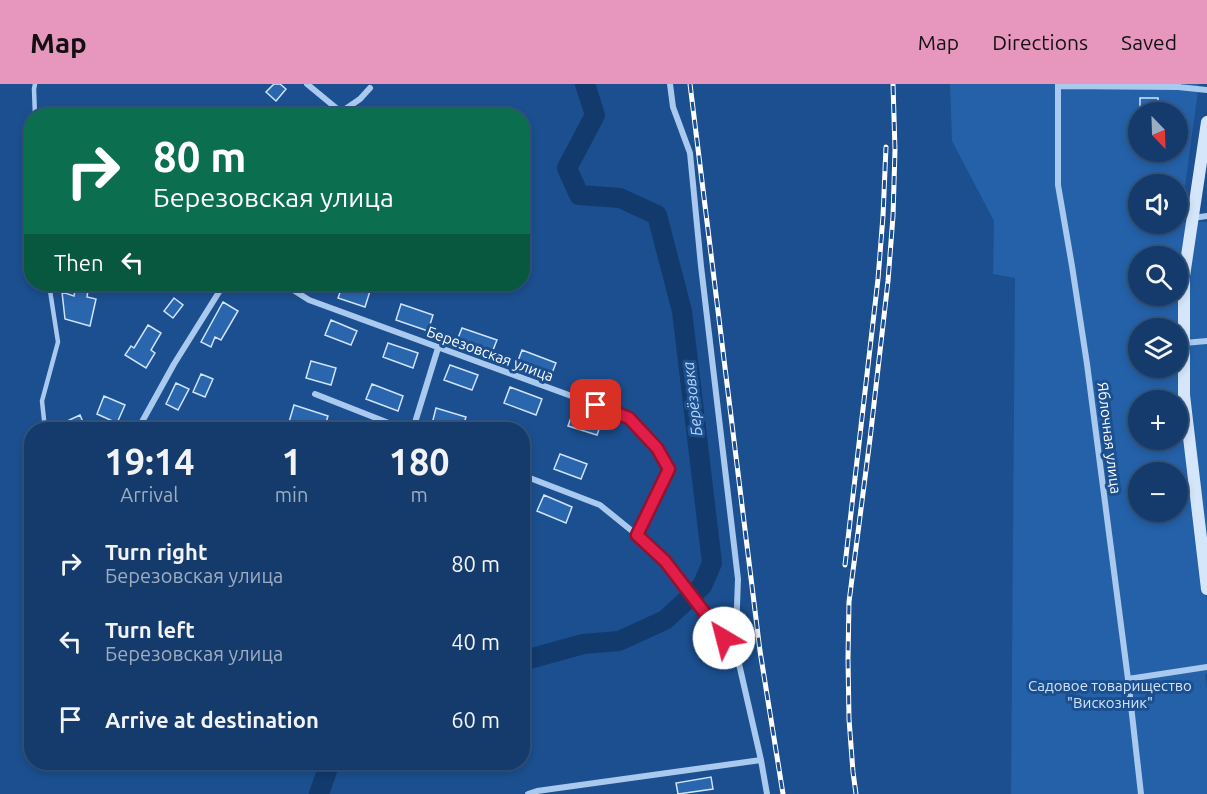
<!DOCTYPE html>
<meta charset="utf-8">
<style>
body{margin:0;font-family:Ubuntu,sans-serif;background:#1d4271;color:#f1f3f6;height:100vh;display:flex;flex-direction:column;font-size:22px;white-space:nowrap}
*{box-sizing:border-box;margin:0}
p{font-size:20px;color:#9dadc1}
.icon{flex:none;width:33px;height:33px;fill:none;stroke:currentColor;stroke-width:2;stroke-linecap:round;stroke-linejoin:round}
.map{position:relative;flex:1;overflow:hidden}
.details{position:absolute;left:24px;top:338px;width:506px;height:348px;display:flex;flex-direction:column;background:#143b6b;border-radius:24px;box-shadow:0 3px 9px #0003,0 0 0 2px #33557e}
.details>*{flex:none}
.banner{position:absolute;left:24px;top:24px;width:506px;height:183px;border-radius:24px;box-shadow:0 3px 9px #0003,0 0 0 2px #33557e;background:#0b6e4f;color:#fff;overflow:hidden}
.needle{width:39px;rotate:157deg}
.tools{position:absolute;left:1128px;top:18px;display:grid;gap:12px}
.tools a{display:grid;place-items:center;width:60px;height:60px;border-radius:50%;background:#143b6b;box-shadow:0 3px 9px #0003,0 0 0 2px #33557e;font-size:30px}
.pin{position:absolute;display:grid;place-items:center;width:51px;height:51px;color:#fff;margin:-26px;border-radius:12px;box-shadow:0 3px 9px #0006}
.me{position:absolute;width:66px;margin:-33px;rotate:323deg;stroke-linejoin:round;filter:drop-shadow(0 0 4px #0008)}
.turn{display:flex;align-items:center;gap:21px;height:126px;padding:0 30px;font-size:27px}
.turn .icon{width:78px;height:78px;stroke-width:2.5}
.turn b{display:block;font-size:42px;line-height:51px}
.then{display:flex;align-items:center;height:57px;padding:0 30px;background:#0003;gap:12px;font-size:22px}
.eta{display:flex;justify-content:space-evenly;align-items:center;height:102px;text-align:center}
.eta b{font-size:36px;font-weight:700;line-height:42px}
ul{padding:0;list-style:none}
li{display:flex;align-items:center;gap:18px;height:78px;padding:0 30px}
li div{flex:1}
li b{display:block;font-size:22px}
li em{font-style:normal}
header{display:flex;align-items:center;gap:36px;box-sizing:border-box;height:84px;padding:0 30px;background:#e797bd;color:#111}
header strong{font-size:28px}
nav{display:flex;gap:33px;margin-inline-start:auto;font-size:21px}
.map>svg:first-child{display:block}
.green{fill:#2461a8;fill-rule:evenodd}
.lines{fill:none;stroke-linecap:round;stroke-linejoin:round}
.river{stroke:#123a6d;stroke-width:20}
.building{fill:#2a66ad;stroke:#cfe3fa;stroke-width:1.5}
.lane{stroke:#a9c9ee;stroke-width:4.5}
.street{stroke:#a9c9ee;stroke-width:6}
.secondary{stroke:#d6e6fa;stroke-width:12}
.rail-casing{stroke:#fff;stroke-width:5}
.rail{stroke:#1b4f8f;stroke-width:3;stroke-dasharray:9;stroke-linecap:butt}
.route-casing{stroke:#92132f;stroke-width:15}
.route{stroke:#e11d48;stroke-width:10}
.labels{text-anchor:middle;stroke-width:6;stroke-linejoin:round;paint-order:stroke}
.street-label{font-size:15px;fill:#fff;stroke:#1b4f8f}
.park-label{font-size:15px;fill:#cfe3fa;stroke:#1b4f8f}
.water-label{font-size:16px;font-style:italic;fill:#b5d3f5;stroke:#1b4f8f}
</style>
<header>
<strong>Map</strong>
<nav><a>Map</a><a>Directions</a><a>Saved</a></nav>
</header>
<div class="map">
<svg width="1207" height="710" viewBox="0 0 1207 710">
<rect width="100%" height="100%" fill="#1b4f8f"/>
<!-- green -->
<path class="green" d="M950,0H1199L1180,138H1207V590H1205L1207,604V710H1011L1015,194L993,190L994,137L952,57ZM1138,28H1178V68H1138ZM1138,100H1178V140H1138ZM1138,172H1178V212H1138ZM1138,244H1178V284H1138ZM1138,316H1178V356H1138ZM1138,388H1178V428H1138Z"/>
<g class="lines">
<!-- river -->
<path class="river" d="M522,577L583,560L619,557L665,536L702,502L712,479L682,227L657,131L620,114L579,111L567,84L595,31L585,0
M319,710L330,678"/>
</g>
<!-- building -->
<path class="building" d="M274,0H280L286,5L276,17L266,8Z
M1140,14H1158V24L1140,23Z
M76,200H89L87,213L96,215L90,242L65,235L62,208L74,212Z
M343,200L370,207L365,223L338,214Z
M174,214L183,221L173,234L164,227Z
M223,218L238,227L221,256L215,253L211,263L201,258Z
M401,220L433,231L428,247L396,236Z
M331,236L357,247L351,261L325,251Z
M148,241L161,249L151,266L155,269L146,284L125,271L131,262L134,264Z
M462,244L497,256L491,271L456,259Z
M388,259L418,269L413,284L383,273Z
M522,266L556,279L550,294L516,282Z
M311,277L336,284L331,301L306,294Z
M450,281L478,291L472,306L444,296Z
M201,290L213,295L205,313L193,308Z
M176,299L189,305L178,326L166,320Z
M372,300L403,312L398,327L366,315Z
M510,303L542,315L536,331L504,319Z
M104,312L125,321L117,339L97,330Z
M294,321L328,332L324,345H310L289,338Z
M436,324L466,333L462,345H449L432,340Z
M573,328L602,337L597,351L568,342Z
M80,331L86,345H50Z
M560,370L587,380L581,395L554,385Z
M544,411L572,423L566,439L537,427Z
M711,693L713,705L678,710L676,699Z"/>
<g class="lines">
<!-- lane -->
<path class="lane" d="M35,32L34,5L35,0
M45,345L42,317L58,258L49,200"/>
<!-- street -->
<path class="street" d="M307,0L341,28
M670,0L673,23L690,69L701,182L738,495L736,549L737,571L761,676L767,710
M1058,0V101L1072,182L1087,280L1128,595L1141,710
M1059,2L1178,3V0
M1178,3L1207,6
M338,32L341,28L360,15L370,4
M1193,134L1207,132
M284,200L309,216L596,321L629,334L657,364L669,385L637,451
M1184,259L1207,257
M315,310L404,345
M138,345L174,280L224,200
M413,345L438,264
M522,391L600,421L637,451L665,477L736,571
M1128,595L1207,583
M528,710L537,707L761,676"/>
<!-- secondary -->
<path class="secondary" d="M1207,38L1184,192V311L1207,505"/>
<defs>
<path id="rail" d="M690,0L760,567L783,710
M845,481L878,195L883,132L886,63
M856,710L853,688L849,635L848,574L849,518L870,355L888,197L893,132L895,66L893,0"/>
</defs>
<!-- rail casing -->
<use href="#rail" class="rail-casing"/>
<!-- rail -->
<use href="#rail" class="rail"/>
</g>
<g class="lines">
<defs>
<path id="route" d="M596,321L629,334L657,364L669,385L637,451L665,477L724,554"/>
</defs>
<!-- route casing -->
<use href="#route" class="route-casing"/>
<!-- route -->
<use href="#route" class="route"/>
</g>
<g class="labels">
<!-- street labels -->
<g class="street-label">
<text transform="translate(490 270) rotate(20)" y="5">Березовская улица</text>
<text transform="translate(1109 354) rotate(83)" y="5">Яблочная улица</text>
</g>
<!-- park labels -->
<g class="park-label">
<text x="1110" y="607">Садовое товарищество<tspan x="1110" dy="17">"Вискозник"</tspan></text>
</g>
<!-- water labels -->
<g class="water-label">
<text transform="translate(692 315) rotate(-97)" y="6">Берёзовка</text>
</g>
</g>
</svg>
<div class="tools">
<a><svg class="needle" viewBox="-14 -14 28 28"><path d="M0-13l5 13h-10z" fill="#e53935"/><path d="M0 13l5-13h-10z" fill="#9dadc1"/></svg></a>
<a><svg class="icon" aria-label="sound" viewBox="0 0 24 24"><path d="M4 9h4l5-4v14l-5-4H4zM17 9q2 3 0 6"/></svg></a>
<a><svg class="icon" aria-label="search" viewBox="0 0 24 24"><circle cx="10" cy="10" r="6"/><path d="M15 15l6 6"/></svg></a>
<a><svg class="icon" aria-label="layers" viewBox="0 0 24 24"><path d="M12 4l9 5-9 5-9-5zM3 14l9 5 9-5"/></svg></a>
<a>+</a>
<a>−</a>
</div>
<div class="pin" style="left:596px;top:321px;background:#d93025"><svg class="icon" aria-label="arrive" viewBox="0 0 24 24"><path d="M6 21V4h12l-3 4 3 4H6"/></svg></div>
<svg class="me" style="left:724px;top:554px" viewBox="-20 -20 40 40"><circle r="19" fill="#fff"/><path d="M0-13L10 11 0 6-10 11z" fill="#e11d48"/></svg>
<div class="banner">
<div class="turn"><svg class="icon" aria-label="right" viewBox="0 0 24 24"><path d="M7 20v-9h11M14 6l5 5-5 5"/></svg><div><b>80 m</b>Березовская улица</div></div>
<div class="then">Then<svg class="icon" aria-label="left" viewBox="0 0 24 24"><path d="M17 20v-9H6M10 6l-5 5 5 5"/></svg></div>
</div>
<section class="details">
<div class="eta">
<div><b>19:14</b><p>Arrival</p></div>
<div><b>1</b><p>min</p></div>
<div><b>180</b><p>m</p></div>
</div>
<ul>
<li><svg class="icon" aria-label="right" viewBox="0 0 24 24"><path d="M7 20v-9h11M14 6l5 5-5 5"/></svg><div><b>Turn right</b><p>Березовская улица</p></div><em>80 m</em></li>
<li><svg class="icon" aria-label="left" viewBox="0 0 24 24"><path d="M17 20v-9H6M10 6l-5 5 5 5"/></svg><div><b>Turn left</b><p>Березовская улица</p></div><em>40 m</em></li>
<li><svg class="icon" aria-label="arrive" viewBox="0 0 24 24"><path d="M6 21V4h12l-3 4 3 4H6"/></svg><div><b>Arrive at destination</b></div><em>60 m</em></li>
</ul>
</section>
</div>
